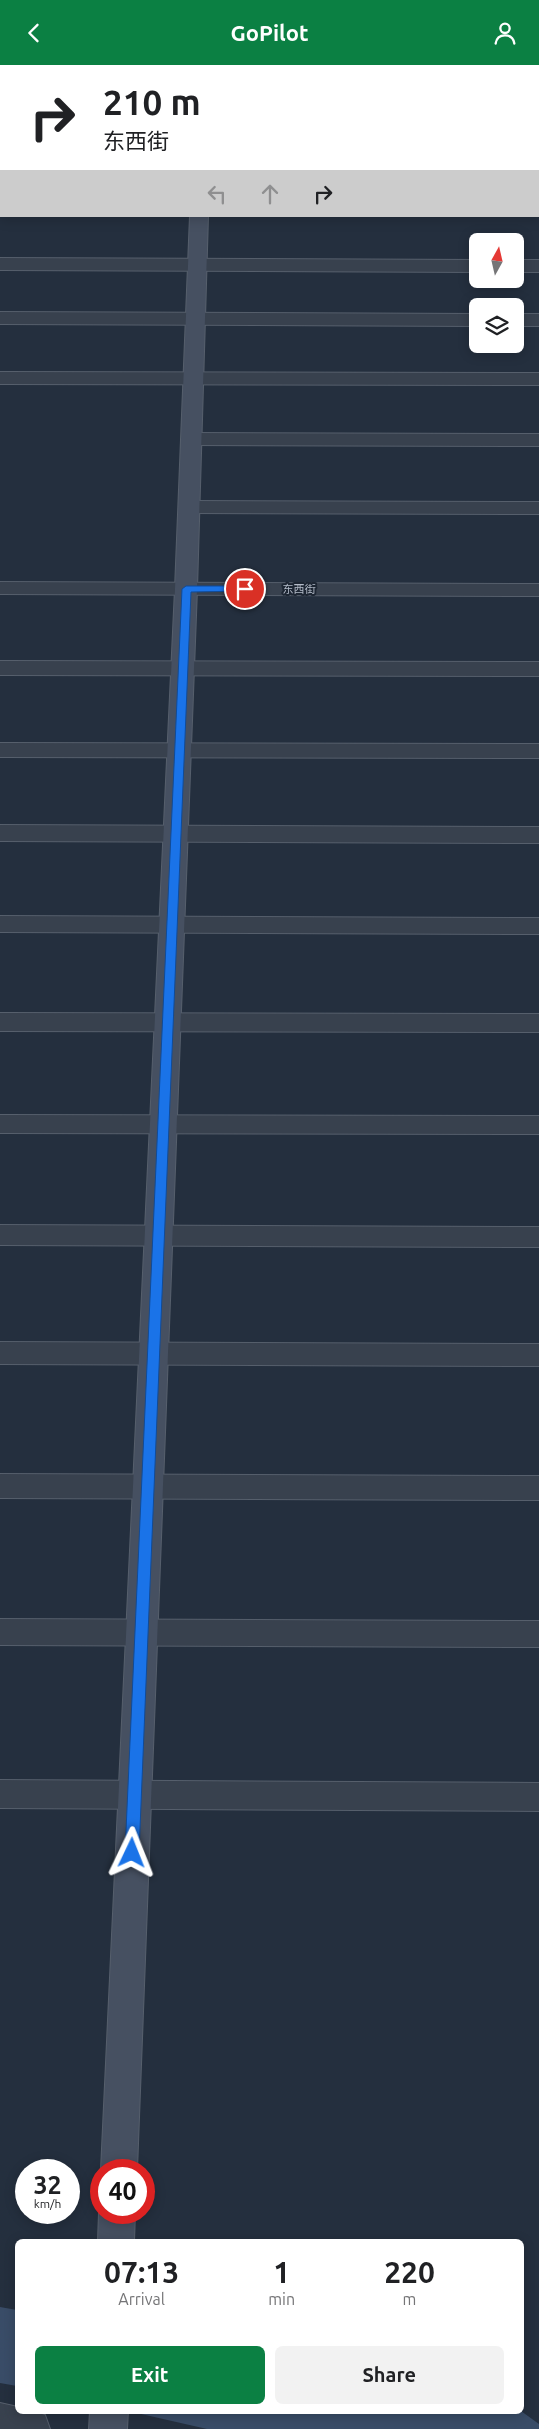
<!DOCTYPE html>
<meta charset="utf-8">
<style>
body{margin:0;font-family:Ubuntu,"Noto Sans SC",sans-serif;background:#f2f2f2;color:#202124;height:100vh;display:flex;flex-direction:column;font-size:19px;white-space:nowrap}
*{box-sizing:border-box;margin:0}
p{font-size:16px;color:#757577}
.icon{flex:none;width:28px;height:28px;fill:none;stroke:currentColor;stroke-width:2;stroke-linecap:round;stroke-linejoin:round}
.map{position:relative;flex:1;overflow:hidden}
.sheet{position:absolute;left:15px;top:2174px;width:509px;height:175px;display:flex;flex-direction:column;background:#fff;border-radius:8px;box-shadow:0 2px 12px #0003}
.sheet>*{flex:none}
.top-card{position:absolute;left:0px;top:0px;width:540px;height:152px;box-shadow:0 2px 12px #0003;background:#fff;color:#202124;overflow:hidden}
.needle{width:32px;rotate:8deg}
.buttons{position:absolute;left:469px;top:168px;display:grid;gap:10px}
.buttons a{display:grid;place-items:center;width:55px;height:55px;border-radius:8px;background:#fff;box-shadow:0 2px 12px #0003;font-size:25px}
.speed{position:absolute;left:15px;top:2094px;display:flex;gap:10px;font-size:25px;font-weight:700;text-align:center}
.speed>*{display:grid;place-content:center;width:65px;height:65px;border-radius:50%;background:#fff;box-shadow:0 2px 12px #0003;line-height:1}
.speed small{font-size:12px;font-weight:400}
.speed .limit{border:8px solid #d22;background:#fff;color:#111}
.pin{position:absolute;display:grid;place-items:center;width:42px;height:42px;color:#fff;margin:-21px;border:2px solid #fff;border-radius:50%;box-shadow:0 1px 5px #0007}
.me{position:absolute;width:55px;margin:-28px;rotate:2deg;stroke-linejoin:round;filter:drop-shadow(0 0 4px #0008)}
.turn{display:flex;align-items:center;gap:18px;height:105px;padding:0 20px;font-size:22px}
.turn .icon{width:65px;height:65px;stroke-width:2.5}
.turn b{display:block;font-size:35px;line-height:42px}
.lanes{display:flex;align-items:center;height:48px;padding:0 20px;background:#0003;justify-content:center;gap:25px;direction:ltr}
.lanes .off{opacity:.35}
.eta{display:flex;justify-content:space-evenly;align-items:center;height:85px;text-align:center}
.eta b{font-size:30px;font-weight:700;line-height:35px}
.primary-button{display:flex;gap:10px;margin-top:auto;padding:10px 20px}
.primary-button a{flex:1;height:58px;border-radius:8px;background:#0b8043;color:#fff;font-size:20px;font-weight:700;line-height:58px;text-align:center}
.primary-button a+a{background:#f2f2f2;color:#202124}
header{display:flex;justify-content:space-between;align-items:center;height:65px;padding:0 20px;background:#0b8043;color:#fff;font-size:22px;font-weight:700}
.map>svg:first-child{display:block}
.water{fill:#394c67}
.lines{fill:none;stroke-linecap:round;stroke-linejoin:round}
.street-casing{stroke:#565f6c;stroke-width:2}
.secondary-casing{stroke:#565f6c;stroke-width:2}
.street{fill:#38414e;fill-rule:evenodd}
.secondary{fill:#465061;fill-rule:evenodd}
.route{fill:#1a73e8;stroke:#114b97}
.labels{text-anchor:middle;stroke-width:4;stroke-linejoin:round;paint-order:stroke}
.far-street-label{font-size:11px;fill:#b4bcc9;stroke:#1d2633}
</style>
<header><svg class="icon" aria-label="back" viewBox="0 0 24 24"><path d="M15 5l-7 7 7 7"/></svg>GoPilot<svg class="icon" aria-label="person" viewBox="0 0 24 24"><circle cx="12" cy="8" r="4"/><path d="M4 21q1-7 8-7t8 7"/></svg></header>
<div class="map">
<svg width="539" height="2364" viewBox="0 0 539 2364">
<rect width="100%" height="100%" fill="#242f3e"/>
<!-- water -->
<path class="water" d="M0,2242L17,2245V2321L0,2318Z
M128,2346H521L539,2359V2364H207Z"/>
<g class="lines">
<defs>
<path id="street" d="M0,0H7L8,1H1L0,8Z
M0,44H1V54H0Z
M0,89H1V99H0Z
M0,141H1V151H0Z
M0,193L478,195V207L0,205Z
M515,195H539V207H515Z
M0,247L478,249V261L0,259Z
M515,249H539V261H515Z
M0,307L539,308V320L0,319Z
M191,368L539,369V381L191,380L184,378L181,374L184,370Z
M189,436L539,437V449L189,448L182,446L179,442L182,438Z
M0,517L539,519V531L0,529Z
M0,596L539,597V611L0,610Z
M0,678L539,679V693L0,692Z
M0,760L539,762V778L0,776Z
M0,851L539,853V869L0,867Z
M0,948L539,949V967L0,966Z
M0,1050L539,1051V1069L0,1068Z
M0,1160L539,1162V1182L0,1180Z
M0,1277L539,1279V1301L0,1299Z
M0,1409L539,1411V1435L0,1433Z
M0,1554L539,1556V1582L0,1580Z
M0,1715L539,1718V1746L0,1743Z
M0,2338L18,2342V2346H34L45,2350L50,2364H0Z"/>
<path id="secondary" d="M197,0H213V1H197Z
M190,151H208L197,524L137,2105H101L175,524Z
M101,2142V2148H135L134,2176H98L99,2148Z
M90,2346H128L127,2364H89Z"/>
</defs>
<!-- street casing -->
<use href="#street" class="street-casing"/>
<!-- secondary casing -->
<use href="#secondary" class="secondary-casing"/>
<!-- street -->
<use href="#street" class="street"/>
<!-- secondary -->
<use href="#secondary" class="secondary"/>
</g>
<!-- route -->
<path class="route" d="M245,521L248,522V526L191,527L139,1788L137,1793L132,1795L127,1793L125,1788L182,524L186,521Z"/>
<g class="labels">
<!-- far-street labels -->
<g class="far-street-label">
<text x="299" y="528">东西街</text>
</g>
</g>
</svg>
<div class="buttons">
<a><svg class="needle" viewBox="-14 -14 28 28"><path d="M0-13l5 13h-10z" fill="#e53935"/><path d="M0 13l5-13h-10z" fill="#757577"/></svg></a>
<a><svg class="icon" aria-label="layers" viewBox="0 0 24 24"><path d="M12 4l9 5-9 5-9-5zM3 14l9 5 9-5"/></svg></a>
</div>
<div class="speed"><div>32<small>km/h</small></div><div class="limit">40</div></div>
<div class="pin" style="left:245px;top:524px;background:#d93025"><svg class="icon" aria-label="arrive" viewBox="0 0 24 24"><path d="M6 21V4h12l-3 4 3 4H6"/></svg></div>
<svg class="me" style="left:132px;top:1788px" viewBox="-20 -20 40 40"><path d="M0-17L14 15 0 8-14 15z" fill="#1a73e8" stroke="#fff" stroke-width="4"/></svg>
<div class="top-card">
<div class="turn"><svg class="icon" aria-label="right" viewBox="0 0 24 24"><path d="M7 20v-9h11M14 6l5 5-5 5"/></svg><div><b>210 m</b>东西街</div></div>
<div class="lanes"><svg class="icon off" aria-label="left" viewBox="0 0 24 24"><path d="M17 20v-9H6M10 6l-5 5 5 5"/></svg><svg class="icon off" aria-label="ahead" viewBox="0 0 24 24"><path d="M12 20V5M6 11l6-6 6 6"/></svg><svg class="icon" aria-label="right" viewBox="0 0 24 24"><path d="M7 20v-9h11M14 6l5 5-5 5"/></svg></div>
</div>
<section class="sheet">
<div class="eta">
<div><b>07:13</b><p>Arrival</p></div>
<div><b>1</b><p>min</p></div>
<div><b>220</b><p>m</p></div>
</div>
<div class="primary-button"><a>Exit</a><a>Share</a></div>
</section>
</div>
